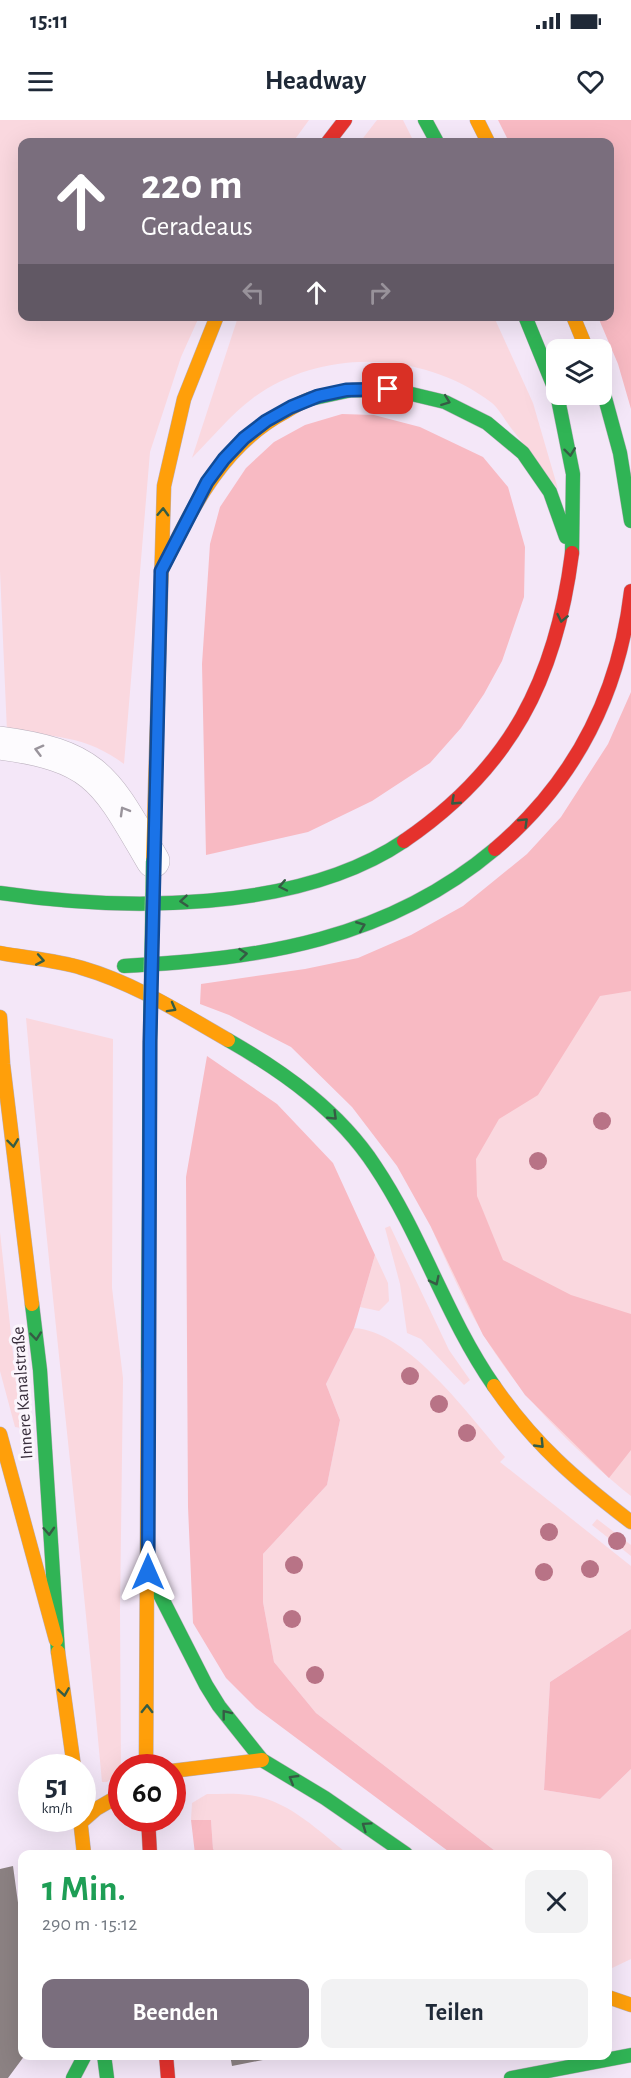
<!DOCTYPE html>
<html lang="de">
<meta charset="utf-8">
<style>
body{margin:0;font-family:"Alegreya Sans",sans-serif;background:#f2f2f3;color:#1f2937;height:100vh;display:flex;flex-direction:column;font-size:22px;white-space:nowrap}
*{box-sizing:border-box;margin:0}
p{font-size:20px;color:#747a83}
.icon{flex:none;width:33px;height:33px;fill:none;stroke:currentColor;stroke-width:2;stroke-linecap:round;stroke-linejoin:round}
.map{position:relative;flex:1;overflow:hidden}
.sheet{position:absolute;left:18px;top:1730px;width:594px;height:210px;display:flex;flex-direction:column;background:#fff;border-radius:12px;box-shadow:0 6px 24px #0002}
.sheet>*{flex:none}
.top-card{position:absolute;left:18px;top:18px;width:596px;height:183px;border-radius:12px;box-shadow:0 6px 24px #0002;background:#7a6e7d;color:#fff;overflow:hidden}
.fabs{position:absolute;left:546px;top:219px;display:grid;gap:12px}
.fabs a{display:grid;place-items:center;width:66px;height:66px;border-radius:12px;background:#fff;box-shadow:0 6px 24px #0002;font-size:30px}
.speed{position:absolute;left:18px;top:1634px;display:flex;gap:12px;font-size:30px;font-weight:700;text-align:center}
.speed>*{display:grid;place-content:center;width:78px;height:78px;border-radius:50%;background:#fff;box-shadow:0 6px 24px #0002;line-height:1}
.speed small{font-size:15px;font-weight:400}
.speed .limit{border:9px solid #d22;background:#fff;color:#111}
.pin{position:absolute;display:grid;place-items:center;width:51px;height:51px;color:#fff;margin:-26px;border-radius:12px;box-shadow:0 3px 9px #0006}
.me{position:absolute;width:66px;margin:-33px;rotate:0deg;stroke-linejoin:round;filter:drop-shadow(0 0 4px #0008)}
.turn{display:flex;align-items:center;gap:21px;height:126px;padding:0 24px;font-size:27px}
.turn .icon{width:78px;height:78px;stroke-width:2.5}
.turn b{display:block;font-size:42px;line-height:51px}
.lanes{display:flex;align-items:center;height:57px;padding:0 24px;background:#0003;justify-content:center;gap:30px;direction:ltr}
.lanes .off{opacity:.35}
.round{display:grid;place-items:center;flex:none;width:63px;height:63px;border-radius:12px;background:#f2f2f3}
.head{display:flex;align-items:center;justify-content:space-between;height:102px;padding:0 24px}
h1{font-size:36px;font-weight:600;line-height:45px;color:#1e9e55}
.action{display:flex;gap:12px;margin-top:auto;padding:12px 24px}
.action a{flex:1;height:69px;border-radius:12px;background:#7a6e7d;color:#fff;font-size:24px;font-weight:600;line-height:69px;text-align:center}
.action a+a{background:#f2f2f3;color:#1f2937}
.status{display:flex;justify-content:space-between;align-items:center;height:42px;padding:0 30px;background:#fff;direction:ltr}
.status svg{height:16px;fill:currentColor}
header{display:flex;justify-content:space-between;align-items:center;height:78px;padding:0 24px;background:#fff;font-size:27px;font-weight:600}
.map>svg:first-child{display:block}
.green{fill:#fad8df}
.forest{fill:#f8bac3}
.building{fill:#8c8283}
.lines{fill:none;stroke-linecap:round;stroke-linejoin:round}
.street-casing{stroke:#bbb1be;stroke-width:34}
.fast-casing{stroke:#bbb1be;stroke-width:15}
.slow-casing{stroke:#bbb1be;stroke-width:15}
.jam-casing{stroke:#bbb1be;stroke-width:15}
.street{stroke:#fdfbfe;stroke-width:33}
.fast{stroke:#30b455;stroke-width:14}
.slow{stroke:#ff9f0a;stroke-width:14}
.jam{stroke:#e5322d;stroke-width:14}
.fast-bridge-casing{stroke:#cfc8d2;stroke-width:15;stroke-linecap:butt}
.fast-bridge{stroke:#30b455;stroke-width:14}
.tree{fill:#b87386}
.oneway{stroke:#355c44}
.oneway2{stroke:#9a949c}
.route-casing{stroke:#114b97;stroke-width:15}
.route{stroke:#1a73e8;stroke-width:10}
.labels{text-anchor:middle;stroke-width:6;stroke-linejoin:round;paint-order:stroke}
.street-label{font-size:18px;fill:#382d3b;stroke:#fbf5fc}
</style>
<div class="status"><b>15:11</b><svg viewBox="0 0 49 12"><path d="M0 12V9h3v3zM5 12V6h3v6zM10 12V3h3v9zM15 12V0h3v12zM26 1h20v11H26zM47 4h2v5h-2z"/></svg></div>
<header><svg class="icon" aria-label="menu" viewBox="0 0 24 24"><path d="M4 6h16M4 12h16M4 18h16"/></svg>Headway<svg class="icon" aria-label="heart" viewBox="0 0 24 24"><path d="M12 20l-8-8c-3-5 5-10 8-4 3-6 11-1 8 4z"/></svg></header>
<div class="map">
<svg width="631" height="1958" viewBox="0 0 631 1958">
<rect width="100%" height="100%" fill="#f4e7f8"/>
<!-- green -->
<path class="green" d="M0,0H309L293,22H22V196L199,197L181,237L150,332L124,644C87,616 51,615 7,612L0,451Z
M377,0H403L414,22H360Z
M238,197H494L533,283L558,369C542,349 527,328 511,308C505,300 499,289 492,283C424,231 323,227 253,278C231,294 211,319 192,338Z
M631,780V1376C576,1332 519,1275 483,1214C463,1180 447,1143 431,1107Z
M26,898L113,919L112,1168L123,1258L120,1491L121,1651L107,1662H102C79,1407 48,1153 26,898Z
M390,1106L449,1230L470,1260L464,1265L421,1219L407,1213L400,1164L385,1108Z
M0,1112L21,1308L15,1307L0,1251Z
M375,1135L388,1163L389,1181L379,1191L360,1187Z
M354,1208C409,1211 470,1297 505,1337L500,1342L631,1446V1509L550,1562L544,1670L600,1679L631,1649V1839L610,1849L608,1847V1734H499L316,1593L274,1542L263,1482V1434L327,1365L340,1300L326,1264Z
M597,1399L631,1425V1436L592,1405Z
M207,1674C221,1674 235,1673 249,1675C289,1680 318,1711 348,1734H217L213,1729L211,1700H191L192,1683Z"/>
<!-- forest -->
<path class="forest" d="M498,0H631V289L618,244L598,197L609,196V22H509Z
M342,294L374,295L420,307L483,337L508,367L525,427L524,477L502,541L484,574L461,608L430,643L372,681L308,712L206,735L202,544L210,424L220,387L246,348L274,322L305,305Z
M631,572V871L600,876L538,975L499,999L476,1039L477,1076L503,1140L571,1175L631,1194V1330L609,1358L525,1275L483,1215L431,1107L397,1046L352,987L291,927L229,895L200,884L201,864L305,849L358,838L411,815L463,786L527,734L561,697L608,624Z
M207,936L277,984L333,1043L375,1135L354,1208L326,1264L340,1300L327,1365L263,1434V1482L274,1542L316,1593L499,1734H452L256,1588L226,1558L193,1503L188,1387L186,1057Z
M631,1509V1649L600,1679L544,1670L550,1562Z
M191,1700H211L213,1729L217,1734H195Z"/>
<!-- building -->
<path class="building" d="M13,1746L22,1812V1935H25L8,1958H0V1749Z
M230,1935H283V1936L232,1946Z"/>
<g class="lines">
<defs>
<path id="street" d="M0,623C98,636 106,661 153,741"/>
<path id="fast" d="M425,0L437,22
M525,196L556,272
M602,267L620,333L631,401
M557,274L573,354L572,433
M310,279L352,270L399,271L445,282L487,303L523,333L550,372L566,417
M0,773C123,791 297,793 404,721
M124,846C261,839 387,820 495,729
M228,920C284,952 339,991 375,1046C422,1116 446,1197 494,1266
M32,1184L40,1250L58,1532
M148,1251L150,922
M151,1457L206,1565L219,1586L262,1640L325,1678L406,1734
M104,1935L107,1958
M73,1958L85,1935
M511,1958L631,1935"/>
<path id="slow" d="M477,0L488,22
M573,196L587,230
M161,451C192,389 221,326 285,292C293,287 301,282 310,279
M153,741L164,366L184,279L217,196
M0,833C27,838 56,840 82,848C134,863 181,893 228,920
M0,897L3,944L32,1184
M494,1266C534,1324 576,1360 631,1402
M0,1314L56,1520
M58,1532L74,1647
M146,1647L148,1251
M172,1651L262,1640
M80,1698L84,1734
M80,1703L96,1689L122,1674
M608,1877L631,1885"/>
<path id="jam" d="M328,22L345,0
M404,721C511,648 556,559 572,433
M495,729C575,661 619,575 631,471
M148,1698L150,1734
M166,1935L168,1958"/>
</defs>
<!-- street casing -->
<use href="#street" class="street-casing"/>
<!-- fast casing -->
<use href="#fast" class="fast-casing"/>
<!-- slow casing -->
<use href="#slow" class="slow-casing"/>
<!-- jam casing -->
<use href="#jam" class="jam-casing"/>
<!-- street -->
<use href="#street" class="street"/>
<!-- fast -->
<use href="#fast" class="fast"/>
<!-- slow -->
<use href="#slow" class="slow"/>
<!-- jam -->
<use href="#jam" class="jam"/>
<defs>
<path id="fast-bridge" d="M150,922L153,741"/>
</defs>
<!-- fast-bridge casing -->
<use href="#fast-bridge" class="fast-bridge-casing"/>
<!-- fast-bridge -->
<use href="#fast-bridge" class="fast-bridge"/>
</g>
<!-- trees -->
<g class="tree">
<circle cx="602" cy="1001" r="9"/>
<circle cx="538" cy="1041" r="9"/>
<circle cx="410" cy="1256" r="9"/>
<circle cx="439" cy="1284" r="9"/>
<circle cx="467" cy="1313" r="9"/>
<circle cx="549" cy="1412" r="9"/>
<circle cx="617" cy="1421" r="9"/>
<circle cx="294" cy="1445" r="9"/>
<circle cx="590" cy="1449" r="9"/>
<circle cx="544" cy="1452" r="9"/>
<circle cx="292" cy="1499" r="9"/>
<circle cx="315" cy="1555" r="9"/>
</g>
<!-- one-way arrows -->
<defs><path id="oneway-chevron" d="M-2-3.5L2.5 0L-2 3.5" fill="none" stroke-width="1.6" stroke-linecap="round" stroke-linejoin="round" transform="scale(1.5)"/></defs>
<g class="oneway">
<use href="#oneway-chevron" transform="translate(446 281) rotate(21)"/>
<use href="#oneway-chevron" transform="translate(570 332) rotate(83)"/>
<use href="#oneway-chevron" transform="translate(163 392) rotate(-88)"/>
<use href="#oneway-chevron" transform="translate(562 498) rotate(102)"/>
<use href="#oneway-chevron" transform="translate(455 681) rotate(137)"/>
<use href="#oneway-chevron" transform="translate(524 702) rotate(-44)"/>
<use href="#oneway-chevron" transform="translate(283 766) rotate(168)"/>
<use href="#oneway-chevron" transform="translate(184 781) rotate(175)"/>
<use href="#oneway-chevron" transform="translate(361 806) rotate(-22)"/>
<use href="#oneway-chevron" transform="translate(243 834) rotate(-6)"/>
<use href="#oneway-chevron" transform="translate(40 840) rotate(10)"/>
<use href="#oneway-chevron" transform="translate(172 888) rotate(29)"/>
<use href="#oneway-chevron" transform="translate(333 996) rotate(44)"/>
<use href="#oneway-chevron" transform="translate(13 1023) rotate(83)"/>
<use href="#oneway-chevron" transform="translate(435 1161) rotate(64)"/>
<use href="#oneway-chevron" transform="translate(36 1216) rotate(84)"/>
<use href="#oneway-chevron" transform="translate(540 1324) rotate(46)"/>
<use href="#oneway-chevron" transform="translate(49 1411) rotate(87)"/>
<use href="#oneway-chevron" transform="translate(64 1572) rotate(81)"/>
<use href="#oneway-chevron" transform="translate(147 1589) rotate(-89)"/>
<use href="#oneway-chevron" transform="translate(226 1594) rotate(-128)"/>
<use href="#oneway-chevron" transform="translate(293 1659) rotate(-149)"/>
<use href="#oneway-chevron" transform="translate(366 1706) rotate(-145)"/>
</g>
<g class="oneway2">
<use href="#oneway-chevron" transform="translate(39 630) rotate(-165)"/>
<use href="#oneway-chevron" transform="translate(124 691) rotate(-120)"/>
</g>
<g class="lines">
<defs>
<path id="route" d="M148,1452L150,922L161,451L207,362L224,339L244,318L266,301L291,287L318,276L346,270L388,269"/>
</defs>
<!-- route casing -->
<use href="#route" class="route-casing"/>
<!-- route -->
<use href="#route" class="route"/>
</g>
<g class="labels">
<!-- street labels -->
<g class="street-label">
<text transform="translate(22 1273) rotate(-94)" y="6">Innere Kanalstraße</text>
</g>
</g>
</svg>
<div class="fabs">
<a><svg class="icon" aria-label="layers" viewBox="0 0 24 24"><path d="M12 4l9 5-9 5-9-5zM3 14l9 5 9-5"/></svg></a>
</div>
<div class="speed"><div>51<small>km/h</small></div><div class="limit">60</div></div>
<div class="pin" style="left:388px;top:269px;background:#d93025"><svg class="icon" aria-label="arrive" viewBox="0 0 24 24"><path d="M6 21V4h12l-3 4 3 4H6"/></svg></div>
<svg class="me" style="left:148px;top:1452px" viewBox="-20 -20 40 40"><path d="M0-17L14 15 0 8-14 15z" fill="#1a73e8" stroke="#fff" stroke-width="4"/></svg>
<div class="top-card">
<div class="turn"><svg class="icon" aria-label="ahead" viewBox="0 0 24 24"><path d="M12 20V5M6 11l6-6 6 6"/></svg><div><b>220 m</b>Geradeaus</div></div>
<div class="lanes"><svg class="icon off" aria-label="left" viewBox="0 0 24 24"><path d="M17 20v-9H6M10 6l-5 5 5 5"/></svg><svg class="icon" aria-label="ahead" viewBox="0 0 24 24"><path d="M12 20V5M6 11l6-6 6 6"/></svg><svg class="icon off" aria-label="right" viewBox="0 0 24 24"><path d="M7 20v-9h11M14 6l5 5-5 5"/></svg></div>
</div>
<section class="sheet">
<div class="head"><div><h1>1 Min.</h1><p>290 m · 15:12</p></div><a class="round"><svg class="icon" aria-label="close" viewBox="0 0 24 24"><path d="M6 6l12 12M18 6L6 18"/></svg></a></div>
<div class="action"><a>Beenden</a><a>Teilen</a></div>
</section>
</div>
